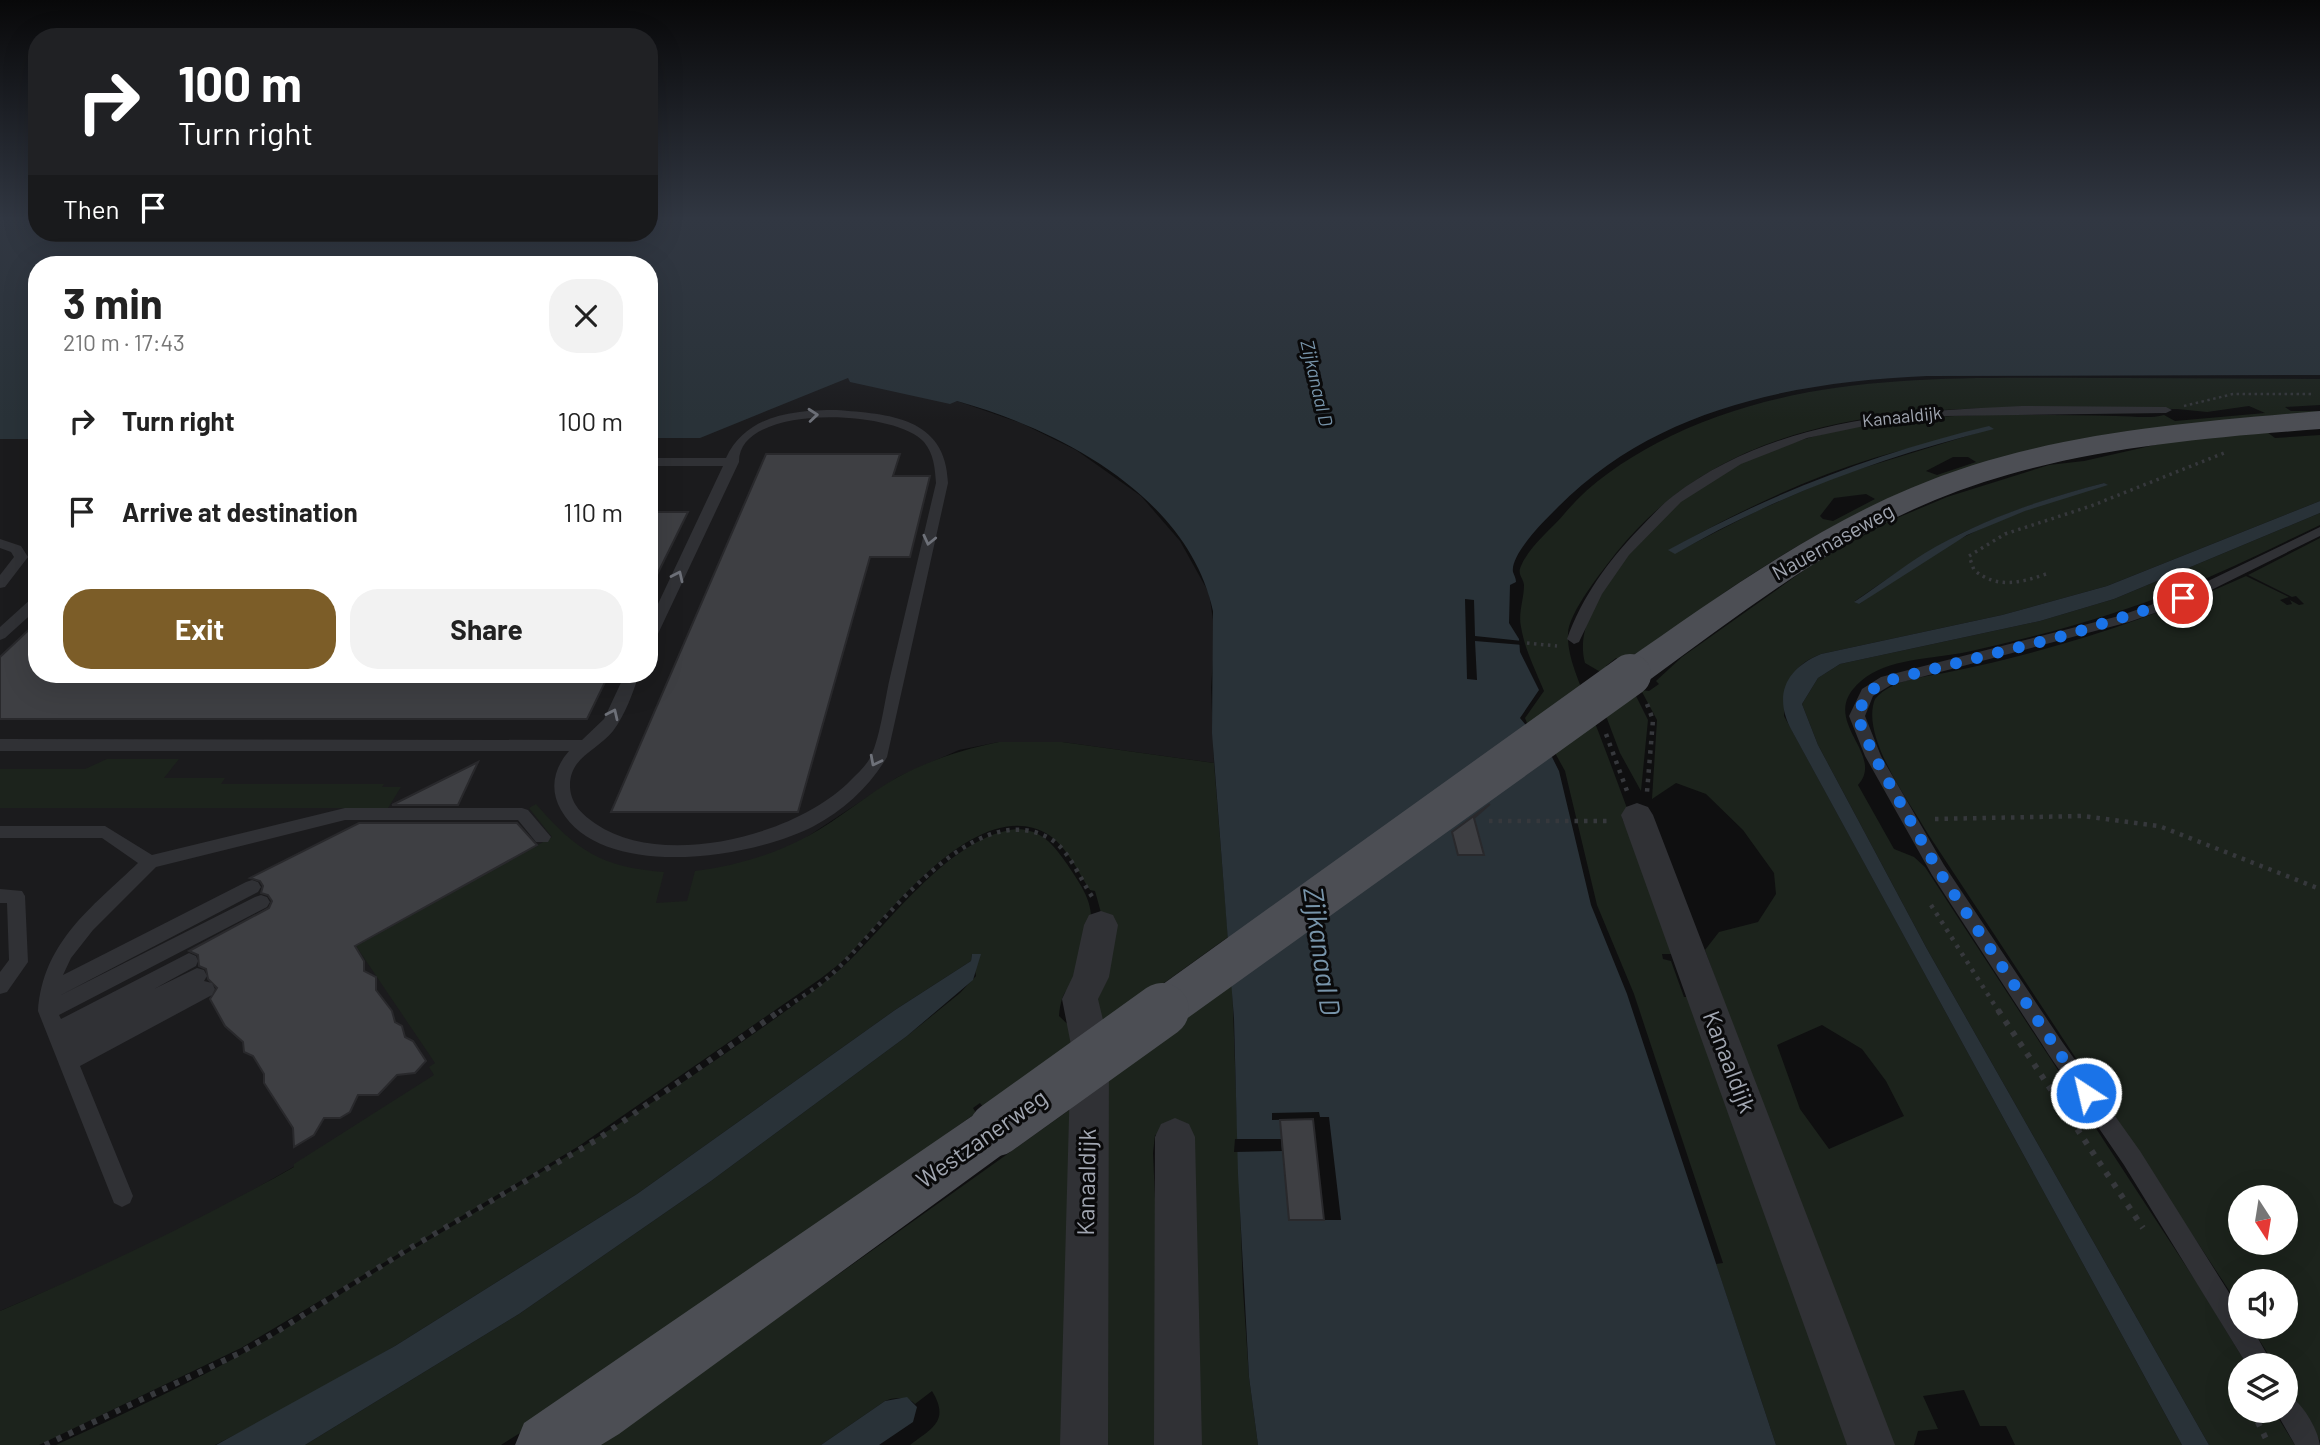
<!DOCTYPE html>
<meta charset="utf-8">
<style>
body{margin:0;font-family:Barlow,sans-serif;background:#f2f2f2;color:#222;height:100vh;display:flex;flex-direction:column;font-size:26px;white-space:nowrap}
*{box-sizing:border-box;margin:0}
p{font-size:23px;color:#767676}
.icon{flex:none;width:38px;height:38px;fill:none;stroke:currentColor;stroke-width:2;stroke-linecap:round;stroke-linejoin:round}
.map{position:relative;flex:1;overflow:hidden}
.details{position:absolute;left:28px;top:256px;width:630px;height:427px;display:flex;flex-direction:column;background:#fff;border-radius:28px;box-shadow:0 7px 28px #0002}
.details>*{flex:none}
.guide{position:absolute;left:28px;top:28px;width:630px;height:214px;border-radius:28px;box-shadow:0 7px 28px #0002;background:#202124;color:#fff;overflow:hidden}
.needle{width:46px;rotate:168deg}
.controls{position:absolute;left:2228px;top:1185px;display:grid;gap:14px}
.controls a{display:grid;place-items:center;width:70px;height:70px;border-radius:50%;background:#fff;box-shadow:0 7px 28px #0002;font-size:35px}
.pin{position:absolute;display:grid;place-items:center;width:60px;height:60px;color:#fff;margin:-30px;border:4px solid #fff;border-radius:50%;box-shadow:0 2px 7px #0007}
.me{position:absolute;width:77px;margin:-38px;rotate:325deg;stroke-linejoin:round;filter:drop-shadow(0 0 5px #0008)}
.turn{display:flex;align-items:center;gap:24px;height:147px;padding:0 35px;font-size:32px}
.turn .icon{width:91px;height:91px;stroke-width:2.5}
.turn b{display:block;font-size:49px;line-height:60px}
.then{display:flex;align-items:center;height:66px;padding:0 35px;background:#0003;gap:14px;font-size:26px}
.round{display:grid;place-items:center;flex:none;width:74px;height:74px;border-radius:28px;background:#f2f2f2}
.summary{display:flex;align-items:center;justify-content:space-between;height:119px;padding:0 35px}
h1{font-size:42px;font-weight:700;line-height:52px}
.primary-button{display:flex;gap:14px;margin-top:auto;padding:14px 35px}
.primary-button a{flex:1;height:80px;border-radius:28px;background:#7c5d28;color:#fff;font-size:28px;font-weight:700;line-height:80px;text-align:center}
.primary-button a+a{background:#f2f2f2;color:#222}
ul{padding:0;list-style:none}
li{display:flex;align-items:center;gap:21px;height:91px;padding:0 35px}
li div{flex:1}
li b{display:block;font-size:26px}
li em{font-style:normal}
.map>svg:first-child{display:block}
.built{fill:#1b1b1d}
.green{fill:#1c231c;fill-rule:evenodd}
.water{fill:#293238}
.pier{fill:#0f0f10}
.building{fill:#3e3f43;stroke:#29292c;stroke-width:2}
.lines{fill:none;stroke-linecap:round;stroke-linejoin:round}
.path-far3{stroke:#36383c;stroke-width:2.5;stroke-dasharray:2.5 3.5;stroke-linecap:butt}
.path-far2{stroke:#36383c;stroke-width:3.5;stroke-dasharray:2.5 4.5;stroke-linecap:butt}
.path-far1{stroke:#36383c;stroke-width:4.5;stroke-dasharray:3.5 6;stroke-linecap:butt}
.path{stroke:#36383c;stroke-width:6;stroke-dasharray:5 8;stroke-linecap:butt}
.lane{fill:#303135;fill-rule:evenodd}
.street{fill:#303135;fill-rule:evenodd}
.primary{fill:#4c4e54;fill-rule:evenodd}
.primary-bridge-far2{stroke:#4c4e54;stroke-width:32}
.primary-bridge-far1{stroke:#4c4e54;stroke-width:42}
.primary-bridge{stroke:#4c4e54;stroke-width:54}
.oneway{stroke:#6e7179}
.route{stroke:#1a73e8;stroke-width:12;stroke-dasharray:0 21.6}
.labels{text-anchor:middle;stroke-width:6;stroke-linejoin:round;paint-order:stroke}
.far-street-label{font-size:18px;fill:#a1a6b1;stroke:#0a0a0b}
.far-water-label{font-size:19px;font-style:italic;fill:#7895ab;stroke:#0a0a0b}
.street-label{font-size:21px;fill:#a1a6b1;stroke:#0a0a0b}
.near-street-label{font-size:24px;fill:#a1a6b1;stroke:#0a0a0b}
.near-water-label{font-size:28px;font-style:italic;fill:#7895ab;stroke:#0a0a0b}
</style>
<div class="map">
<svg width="2320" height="1445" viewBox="0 0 2320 1445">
<rect width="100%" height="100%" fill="#0f0f10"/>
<!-- built -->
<path class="built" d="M0,378H37V674H649V378H848L885,389L957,401L1021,423L1076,450L1141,496L1180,541L1209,593L1215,633L1211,687L1214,763L1062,742H999L959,750L898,777L769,862L712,928L206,1217L119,1260L0,1311Z"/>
<!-- green -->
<path class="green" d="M2123,378L2320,379V405L2285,407L2291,411H2320V414L2268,416L1890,498C1833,524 1780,555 1728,590C1693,614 1660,643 1621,661L1616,658L1606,666L1610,669L1604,674L1585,663C1575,626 1603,591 1623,562C1709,439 1870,413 2010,415C2045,415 2081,415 2116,416C2132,416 2149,419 2164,415L2175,421L2265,413L2249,406L2207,412L2177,409C1982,409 1752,383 1616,553C1603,570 1568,613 1568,634C1567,657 1580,683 1588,705C1603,743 1617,781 1631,819L1622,818L1680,954H1662L1663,959L1671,961L1684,997H1696L1860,1445H1776L1716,1264L1723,1263L1634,994L1597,905L1565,771L1554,751L1527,723L1525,718L1544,691C1535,669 1525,650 1521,627C1518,613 1524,599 1524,585C1523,577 1517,575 1521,566C1530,545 1551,530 1565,513C1589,484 1623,461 1657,443C1802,367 1965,379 2123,378ZM1993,428L1837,476L1757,511L1675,553L1669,550C1734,514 1802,480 1874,458C1913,446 1954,438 1993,428ZM1953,457H1968L1976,462L1937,475L1926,471ZM1866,494L1875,499L1833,521L1823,519L1820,516L1834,498Z
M2267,432L2275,438L2320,435V501L2107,586L2002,615L1821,654C1788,667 1787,684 1784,716L2182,1445H2015L2006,1426H1980L1964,1390L1923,1396L1938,1429L1918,1431L1914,1445H1882L1705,950L1719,932L1758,922L1776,894L1774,873L1743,830L1706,794L1676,783L1652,799L1657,720L1641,690L1649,691L1659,684L1656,681L1682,657L1820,559L1890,521L1947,497L2049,465L2084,461L2172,441ZM2104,483L2106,485C2054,499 2002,517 1954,542C1921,559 1890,583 1859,604L1855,601C1889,578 1923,553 1960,534C2006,512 2055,496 2104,483ZM1822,1025L1862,1049L1886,1081L1904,1116L1829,1149L1800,1109L1777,1045Z
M2320,513V525C2274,547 2228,570 2180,589C2111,617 2039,636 1967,652C1933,659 1887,658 1861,681C1815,720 1887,753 1858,785L1894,849L1914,857L1925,867L2199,1286L2247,1365H2240V1410L2274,1411L2295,1445H2209L1927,949L1818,745L1802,704L1818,678L1840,664L2040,621L2114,599Z
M2320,538V1441L2286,1383V1365H2275L2251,1327L2286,1326V1281H2240V1307L1928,834C1909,801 1860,736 1875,699C1892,679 1925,677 1949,672C2052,651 2151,619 2246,576L2289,597L2280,600L2287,605L2292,604L2290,600L2299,605L2304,604L2296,596L2292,597L2248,575ZM2240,1197H2286V1242H2240Z
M1635,694L1648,720L1641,791L1620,753L1606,716Z
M999,742H1062L1214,763L1228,937L1125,1011L1093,1024L1103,920L1095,891L1090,890C1078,872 1067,847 1049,835C982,793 896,905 856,947C846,959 833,969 820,979L579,1146L241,1348L39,1445H0V1311C101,1268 198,1221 294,1167V1164L434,1075L429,1067L435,1063L356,946L552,837L529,808L536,804C577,851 601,867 664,872L656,903L687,901L695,871C734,866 773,855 808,836C840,819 867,794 898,777C930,760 964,749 999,742Z
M107,759H179L164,778H225L221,784H384L382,787H401L388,808H0V769H85Z
M1017,829C1042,830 1053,844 1067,864C1087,894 1096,906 1089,943C1087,951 1087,962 1083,969C1070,992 1062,985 1059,1016L1080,1036L983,1107L980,1103L973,1108L976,1113L568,1403L501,1445H305L519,1314L711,1181L907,1036L960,993L976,976L972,954L971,961L895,1010L637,1194L395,1346L295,1404L215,1445H56C125,1413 193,1382 258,1345C308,1317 356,1283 405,1254C538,1176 669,1096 794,1005C815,990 838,973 856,954C898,912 955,835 1017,829Z
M1232,981L1243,1290L1249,1377L1258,1445H1189L1185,1133L1155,1135L1153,1153L1166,1445H1094L1098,1079Z
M1079,1103L1072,1445H910C930,1429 951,1422 932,1391L915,1404C908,1396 894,1397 885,1401L821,1445H599Z"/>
<!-- water -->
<path class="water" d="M0,218H37V233H649V218H2320V375L1927,376C1793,382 1656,408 1558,507C1546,519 1510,554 1513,572C1514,575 1516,578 1516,582L1510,585L1509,623L1519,639L1520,652L1539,690L1520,718L1552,757L1559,771L1591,905L1627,994L1776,1445H1258L1249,1377L1238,1174L1234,1019L1212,733L1213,611C1188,496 1060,430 957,401L950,404L850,382L848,378L700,438H649V264H37V439H0Z
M1989,426L1994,429C1882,457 1775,496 1675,554L1668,550C1770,494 1876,453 1989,426Z
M2104,483L2108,485L2025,511L1967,535L1859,604L1854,602C1878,586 1901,568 1925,553C1980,520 2042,499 2104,483Z
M2320,501V513L2114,599L2040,621L1840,664L1818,678L1802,704L1818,745L1927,949L2209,1445H2182L1792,731C1773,696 1785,669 1821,654L2002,615L2107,586Z
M972,954H981L973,980L907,1036L711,1181L519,1314L305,1445H216L395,1346L637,1194L895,1010L971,961Z
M907,1397L917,1407L913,1422L879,1445H821L885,1401Z"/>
<!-- pier -->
<path class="pier" d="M1465,599L1474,600L1475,636L1522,641L1523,645L1475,641L1477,680L1467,679Z
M1319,1112L1320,1117H1329L1341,1220H1324L1313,1119L1272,1120V1113Z
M1235,1139H1281L1282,1151L1234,1152Z"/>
<!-- building -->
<path class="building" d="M766,454H900L893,476H930L910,557H870L798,812H611Z
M649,512H688L649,591Z
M37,622V674H609L587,719H0V657Z
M478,762L458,805H392Z
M1490,804L1474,818L1484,855H1458L1452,832Z
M359,823H517L537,845L355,946L364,961V971L376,977V990L392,1011L395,1022L402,1026L405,1037L413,1041L426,1061L415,1073L397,1075L378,1095H358L350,1112L340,1118H324L314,1135L294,1147L293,1128L264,1083V1074L253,1056L244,1052L243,1042L225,1026L210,999L217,988L208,979L206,969L199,966L198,955L189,951L269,908L272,901L268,895L261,893L263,886L260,881L250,878Z
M1313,1119L1324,1220H1289L1280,1120Z"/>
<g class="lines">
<!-- path-far3 -->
<path class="path-far3" d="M2184,406L2233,394H2314"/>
<!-- path-far2 -->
<path class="path-far2" d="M2046,574C2020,583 1997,589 1974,570L1969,556L2005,534L2091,506L2224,453
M1527,643L1557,646"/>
<!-- path-far1 -->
<path class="path-far1" d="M1647,704L1653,720L1647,792
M1606,734L1627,791
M1935,819L2083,816L2159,826L2320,889
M1489,821H1610
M1931,905L1999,1012
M779,1012C796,1000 816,989 831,975C880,930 971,795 1049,838C1069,849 1080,879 1093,898"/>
<!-- path -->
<path class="path" d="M1998,1010L2143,1228
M2233,1372L2240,1386
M2252,1410L2269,1445
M45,1445L238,1354L278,1331L405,1251L598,1139L781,1010"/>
<!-- lane -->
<path class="lane" d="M2022,406L2166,407L2172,410L2166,413L1947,416L1874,424L1807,438L1741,464L1681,502L1629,555L1602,594L1579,642L1574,644L1567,639C1582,597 1608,561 1639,529C1650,518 1661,505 1673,496C1773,420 1901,411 2022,406Z
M836,410C889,414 946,417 948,483L887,757C870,786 844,810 814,826C753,858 602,882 561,810C549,789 554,768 569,751H0V739L582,740L604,719L625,674H639C633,693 625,715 613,731C597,751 569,757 570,787C571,805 583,815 596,824C663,870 798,835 851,780C858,773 867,765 871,756C881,735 885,697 891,673C906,610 921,546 936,483C935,469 934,454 924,442C895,409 738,403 739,462L656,638L649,643V623L723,466H649V458H726C746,415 793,410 836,410Z
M2320,527V536L2189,601L2129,622L1891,685L1873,696L1865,716L1881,756L1944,865L2063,1043L2140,1151L2240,1310V1326H2251L2273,1365H2247L2124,1165L2049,1055L1932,875L1865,756L1849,716L1862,689L1881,677L2119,616L2179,595Z
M0,539L21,546L28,557L5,587L0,588V575L14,557L11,552L0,548Z
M37,597V609L5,638L0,640V627L32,598Z
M345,808H522L528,810L551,837L548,842H536L518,820H345L156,867L93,930L71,958L63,975L246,882L252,880L258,882L261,887L258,892L59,996L255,897L261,895L267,897L270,902L267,907L59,1015L61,1019L189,953L196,956L198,961L196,966L154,989L197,968L204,970L207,976L204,981L212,983L215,989L212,995L80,1066L133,1196L130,1203L122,1207L114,1203L38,1011C43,942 91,908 138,863L102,838H0V826H105L152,855Z
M0,889L22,891L25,896L28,962L7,992L0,994V972L9,960L7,903H0Z
M2286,1394C2301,1400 2318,1429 2320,1445H2295L2275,1410H2286Z"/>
<!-- street -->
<path class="street" d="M1637,803L1648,807L1653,815L1895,1445H1847L1621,815L1626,807Z
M1101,911L1113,915L1118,925L1109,977L1098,999L1109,1045L1108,1445H1060L1071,1045L1062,999L1073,976L1084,925L1089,915Z
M1175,1118L1189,1124L1195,1137L1202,1445H1154L1155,1137L1161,1124Z"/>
<!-- primary -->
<path class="primary" d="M2320,411V429C2190,439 2057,450 1935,500C1830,543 1739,615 1648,681L1635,684L1622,681L1617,672L1622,663C1715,599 1806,532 1911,488C2039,433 2183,423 2320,411Z
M996,1105L1014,1112L1022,1129L1014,1146L619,1434L601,1445H515L524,1423L978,1112Z"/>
<!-- primary-bridge-far2 -->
<path class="primary-bridge-far2" d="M1628,677L1635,672"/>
<!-- primary-bridge-far1 -->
<path class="primary-bridge-far1" d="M1160,1012L1630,675"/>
<!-- primary-bridge -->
<path class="primary-bridge" d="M996,1129L1162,1010"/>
</g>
<!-- one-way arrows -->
<defs><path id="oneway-chevron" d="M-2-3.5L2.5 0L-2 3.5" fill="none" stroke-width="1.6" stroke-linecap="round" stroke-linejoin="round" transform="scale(1.75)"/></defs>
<g class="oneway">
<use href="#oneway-chevron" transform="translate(813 415) rotate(-5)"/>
<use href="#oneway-chevron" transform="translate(929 540) rotate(103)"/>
<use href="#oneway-chevron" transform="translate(678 576) rotate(-65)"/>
<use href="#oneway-chevron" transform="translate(613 714) rotate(-65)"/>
<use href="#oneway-chevron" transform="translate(875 761) rotate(117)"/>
</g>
<!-- sky -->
<linearGradient id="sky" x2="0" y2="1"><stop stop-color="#080809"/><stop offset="0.52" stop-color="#313742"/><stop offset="1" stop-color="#313742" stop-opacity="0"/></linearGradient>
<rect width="2320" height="420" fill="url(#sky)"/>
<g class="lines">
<!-- route -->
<path class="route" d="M2086,1093L1938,870L1874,756L1857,716L1867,693L1886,681L2067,635L2183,598"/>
</g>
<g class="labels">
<!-- far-street labels -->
<g class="far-street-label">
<text transform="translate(1902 417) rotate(-6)" y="6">Kanaaldijk</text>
</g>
<!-- far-water labels -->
<g class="far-water-label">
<text transform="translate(1317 383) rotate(77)" y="7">Zijkanaal D</text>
</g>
<!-- street labels -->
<g class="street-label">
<text transform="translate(1833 542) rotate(-29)" y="7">Nauernaseweg</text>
</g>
<!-- near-street labels -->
<g class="near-street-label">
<text transform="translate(1729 1062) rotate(69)" y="8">Kanaaldijk</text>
<text transform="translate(982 1139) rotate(-35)" y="8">Westzanerweg</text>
<text transform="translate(1087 1182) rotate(-89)" y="8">Kanaaldijk</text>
</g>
<!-- near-water labels -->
<g class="near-water-label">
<text transform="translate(1322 951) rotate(82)" y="10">Zijkanaal D</text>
</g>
</g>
</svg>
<div class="controls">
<a><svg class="needle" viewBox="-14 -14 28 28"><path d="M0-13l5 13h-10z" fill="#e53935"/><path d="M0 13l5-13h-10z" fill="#767676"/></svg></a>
<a><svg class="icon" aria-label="sound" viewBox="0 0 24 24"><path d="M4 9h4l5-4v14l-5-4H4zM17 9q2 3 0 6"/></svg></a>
<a><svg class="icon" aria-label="layers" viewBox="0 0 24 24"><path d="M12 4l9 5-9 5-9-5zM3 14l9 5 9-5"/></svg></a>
</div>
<div class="pin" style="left:2183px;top:598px;background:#d93025"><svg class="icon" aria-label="arrive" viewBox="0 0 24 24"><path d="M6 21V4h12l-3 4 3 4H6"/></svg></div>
<svg class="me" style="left:2086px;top:1093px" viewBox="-20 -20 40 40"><circle r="17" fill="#1a73e8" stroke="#fff" stroke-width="3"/><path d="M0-11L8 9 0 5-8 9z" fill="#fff"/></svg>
<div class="guide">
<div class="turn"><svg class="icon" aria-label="right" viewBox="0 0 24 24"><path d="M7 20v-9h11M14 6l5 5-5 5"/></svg><div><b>100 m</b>Turn right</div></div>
<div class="then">Then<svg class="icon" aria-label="arrive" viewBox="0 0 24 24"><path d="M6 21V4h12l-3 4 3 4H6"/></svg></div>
</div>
<section class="details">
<div class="summary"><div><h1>3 min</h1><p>210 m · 17:43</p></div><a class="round"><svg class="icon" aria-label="close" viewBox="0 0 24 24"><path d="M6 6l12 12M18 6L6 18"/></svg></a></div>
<ul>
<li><svg class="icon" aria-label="right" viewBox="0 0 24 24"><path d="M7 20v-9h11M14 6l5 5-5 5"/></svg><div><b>Turn right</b></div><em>100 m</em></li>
<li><svg class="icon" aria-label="arrive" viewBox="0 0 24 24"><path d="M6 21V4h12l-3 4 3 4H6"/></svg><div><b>Arrive at destination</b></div><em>110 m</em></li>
</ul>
<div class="primary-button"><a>Exit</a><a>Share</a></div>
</section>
</div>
